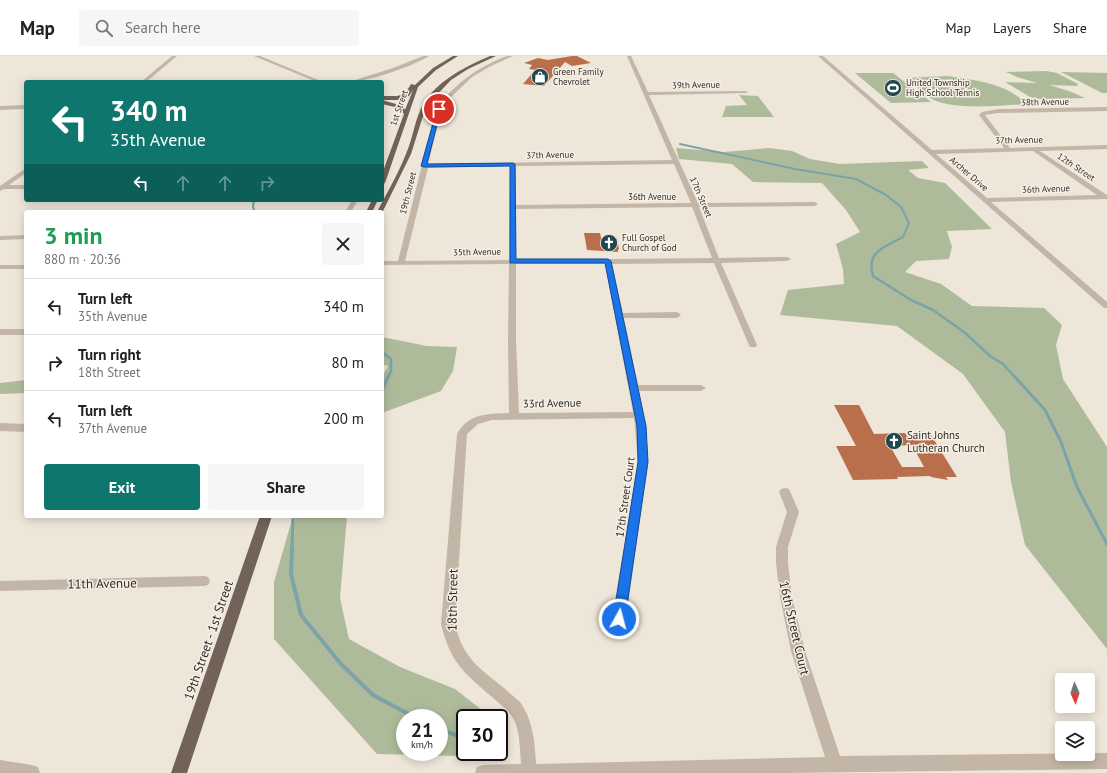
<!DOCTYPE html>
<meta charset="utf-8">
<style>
body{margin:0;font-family:"PT Sans",sans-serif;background:#f6f6f6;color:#202124;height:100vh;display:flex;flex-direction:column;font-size:15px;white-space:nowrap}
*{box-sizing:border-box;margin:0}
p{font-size:13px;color:#757577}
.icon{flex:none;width:22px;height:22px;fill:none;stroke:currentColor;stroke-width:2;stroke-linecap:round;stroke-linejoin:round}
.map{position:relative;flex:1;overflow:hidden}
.panel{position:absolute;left:24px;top:154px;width:360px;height:308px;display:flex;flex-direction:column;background:#fff;border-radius:4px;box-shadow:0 2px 10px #0003}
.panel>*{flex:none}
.guide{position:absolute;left:24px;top:24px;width:360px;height:122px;border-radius:4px;box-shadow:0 2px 10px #0003;background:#0f766e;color:#fff;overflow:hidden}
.needle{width:26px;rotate:177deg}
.fabs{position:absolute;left:1055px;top:617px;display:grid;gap:8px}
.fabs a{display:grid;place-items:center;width:40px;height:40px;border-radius:4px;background:#fff;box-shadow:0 2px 10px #0003;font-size:20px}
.speed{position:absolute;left:396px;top:653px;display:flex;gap:8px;font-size:20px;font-weight:700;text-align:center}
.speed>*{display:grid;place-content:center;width:52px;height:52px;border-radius:50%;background:#fff;box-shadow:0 2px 10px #0003;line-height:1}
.speed small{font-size:10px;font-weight:400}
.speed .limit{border:2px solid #111;border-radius:6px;background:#fff;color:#111}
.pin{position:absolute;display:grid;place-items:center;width:34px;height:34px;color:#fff;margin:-17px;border:2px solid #fff;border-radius:50%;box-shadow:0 1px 4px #0007}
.me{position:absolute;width:44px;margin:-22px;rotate:7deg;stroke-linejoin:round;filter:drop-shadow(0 0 3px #0008)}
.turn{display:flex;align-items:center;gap:14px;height:84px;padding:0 20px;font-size:18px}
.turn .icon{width:52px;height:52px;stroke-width:2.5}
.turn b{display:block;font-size:28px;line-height:34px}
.lanes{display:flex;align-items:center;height:38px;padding:0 20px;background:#0003;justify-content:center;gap:20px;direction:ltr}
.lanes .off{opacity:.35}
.round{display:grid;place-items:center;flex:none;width:42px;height:42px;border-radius:4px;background:#f6f6f6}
.summary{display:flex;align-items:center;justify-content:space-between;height:68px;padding:0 20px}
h1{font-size:24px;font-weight:700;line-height:30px;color:#1e9e55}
.cta{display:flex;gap:8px;margin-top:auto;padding:8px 20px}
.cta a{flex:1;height:46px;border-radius:4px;background:#0f766e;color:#fff;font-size:16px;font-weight:700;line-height:46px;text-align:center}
.cta a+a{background:#f6f6f6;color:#202124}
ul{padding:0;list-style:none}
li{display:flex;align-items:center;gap:12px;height:56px;padding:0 20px;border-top:1px solid #e0e0e0}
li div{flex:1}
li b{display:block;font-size:15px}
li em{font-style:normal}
header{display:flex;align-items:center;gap:24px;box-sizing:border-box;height:56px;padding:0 20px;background:#fff;border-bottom:1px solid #e0e0e0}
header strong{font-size:19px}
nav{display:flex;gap:22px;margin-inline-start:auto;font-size:14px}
.search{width:280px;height:36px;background:#f6f6f6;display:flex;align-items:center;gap:10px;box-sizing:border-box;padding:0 14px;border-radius:4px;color:#757577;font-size:15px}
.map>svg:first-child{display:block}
.green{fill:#aebb9b;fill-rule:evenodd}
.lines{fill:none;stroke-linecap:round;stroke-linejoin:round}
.stream-far3{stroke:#7ba3a8;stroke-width:2}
.stream-far2{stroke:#7ba3a8;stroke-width:2.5}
.stream-far1{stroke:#7ba3a8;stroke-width:3}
.stream{stroke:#7ba3a8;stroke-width:4}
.building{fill:#b96e4c;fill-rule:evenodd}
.minor{fill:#c4b6a6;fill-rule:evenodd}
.major{fill:#726359;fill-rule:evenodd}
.route{fill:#1a73e8;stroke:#114b97}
.labels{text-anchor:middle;stroke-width:3;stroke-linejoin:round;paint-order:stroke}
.far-poi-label{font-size:9px;fill:#322b26;stroke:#f6efe5;text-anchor:start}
.far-street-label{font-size:9px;fill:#322b26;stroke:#f6efe5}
.street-label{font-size:11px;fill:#322b26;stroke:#f6efe5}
.poi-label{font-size:11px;fill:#322b26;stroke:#f6efe5;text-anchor:start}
.near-street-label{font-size:13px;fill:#322b26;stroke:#f6efe5}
</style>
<header>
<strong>Map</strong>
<div class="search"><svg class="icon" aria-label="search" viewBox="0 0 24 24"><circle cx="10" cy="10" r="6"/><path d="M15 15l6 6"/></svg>Search here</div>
<nav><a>Map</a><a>Layers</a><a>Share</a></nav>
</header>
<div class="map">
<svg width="1107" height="717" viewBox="0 0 1107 717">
<rect width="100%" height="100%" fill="#eee6d9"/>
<!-- green -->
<path class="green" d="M1046,15L1057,17L1078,28L1077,30L1049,29L1069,35L1085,42L1040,43L1030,41L1005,26L1037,27L1017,21L1006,16Z
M1061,16L1107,17V37H1102Z
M855,17H893L931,46L891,47Z
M947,20C967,23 989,25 1007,34C1015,38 1021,43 1028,48C1003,49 953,55 932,43C923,37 914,29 905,22Z
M739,39L758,40L774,61H722L726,50L747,49Z
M676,92L724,96L769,92L792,95L810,103L840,108L922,105L929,112L908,114L918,122L945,127L992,173L947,175L952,191L949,203L916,205L905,216L941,228L972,250L1044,252L1062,269L1056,289L1063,323L1107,391V593L1025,489L1011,426L1005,376L963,318L897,270L780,259L788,234L844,228L843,213L836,188L860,176L846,154L822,127L753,126L732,108L679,103Z
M382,281L427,290L457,291L453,315L441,335L382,357V321L388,310L382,308Z
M26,324V337L0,338V327Z
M293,460H347L340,542L349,583L400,611L455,633L492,662H465V696H499V686L500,701L377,698L274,583V526ZM405,662H439V696H405Z"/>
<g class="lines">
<!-- stream-far3 -->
<path class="stream-far3" d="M680,88L795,113L856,123L886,139L901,151L909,167L903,181L895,185
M254,144L253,151L255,156"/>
<!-- stream-far2 -->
<path class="stream-far2" d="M897,184C879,193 867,199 873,220L911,244L933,254L964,276L990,300L1003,308L1014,320
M382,296L391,303V315L389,320"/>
<!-- stream-far1 -->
<path class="stream-far1" d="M1013,319L1045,354L1061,386L1077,431L1107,488
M382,334L389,319
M292,493L293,460"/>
<!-- stream -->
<path class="stream" d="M292,492L291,518L301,559L341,608L373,639L416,662
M439,672L465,683"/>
</g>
<!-- building -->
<path class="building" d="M572,0H577L591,7L572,10L565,6L544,30L523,28L535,14L529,13L532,9L524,7L538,2L548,4Z
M584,177H600L601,182H617L619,193L618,194V196L587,194Z
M834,349H859L874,378L905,377L907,380L931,379L957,421H946L948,424L931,421L930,420L897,421L898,423L853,424L836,390H856ZM912,389L924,411H902L890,390Z"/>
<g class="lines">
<!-- minor -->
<path class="minor" d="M172,0H177L146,26H141Z
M254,0H260L323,26H317Z
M423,0H429C414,10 367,26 349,26L393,12Z
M507,0H513L491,10L472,21L448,44L442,53L428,108L672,104L627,0H631L648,36L746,35L748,36L746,37L649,39L698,147L815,146L818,148L815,150L699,151L719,202L787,201L791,203L787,205L721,207L757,289L756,291H750L749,289L714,207L612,208L623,257L677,256L681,259L677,262H624L638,329H701L706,332L701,335H639L646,370L648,406L626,563L624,567L619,569L614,567L612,563L638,406L634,362L492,364L478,368L467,378L455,568C463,602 478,611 504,632C509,637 515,641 520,646C533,664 535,687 536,708L825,701L791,595L780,541L776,507V491L787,456L779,436L781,433L785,432L789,433L799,456L788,491V507L792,541L805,595L840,700L1107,697V713L787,717H475L477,711L483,709L521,708C520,695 520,679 515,666C510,655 501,649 492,641C464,617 450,606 441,568L457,378C469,357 487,358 509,357L508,285L509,208L382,209V205H398L436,53C455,27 478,11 507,0ZM674,108L691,147L516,149V110ZM510,110L509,204L405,205L428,112ZM692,151L712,202L516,204V153ZM516,208H605L633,356L519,357L516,285Z
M818,0H823L932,94L1004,92L979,59L982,56L998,53L1107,51V55L998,57L985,59L1010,92L1107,89V93L1040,95L1107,139V143L991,146L1107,246V252H1104ZM1033,95L1097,139L987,142L936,98Z
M26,49V53L0,54V50Z
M26,112V117L9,129H26V133H4L0,135V130Z
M352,144H358L351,156H345Z
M26,179V183L0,184V180Z
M0,209H26V213H0Z
M0,273H26V279H0Z
M0,367L26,368V376L0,375Z
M204,520L208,521L210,525L208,529L204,530L0,535V525Z
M0,704L32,709L38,711L40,717H0Z"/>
<!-- major -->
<path class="major" d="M453,0H458L436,14L418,31L385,127L382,129V118L404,58L399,52L382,48V44L403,50L405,54L413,34L409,40L397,44H382V40H397L405,38L411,28L415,29L433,12Z
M490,0H496L468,13L451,24L431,45L423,60L411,98L382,157V156H377C388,135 401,113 409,90C413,79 415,66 420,55C433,26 463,12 490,0Z
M372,144H378L372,156H366Z
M260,460H272L187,717H171Z"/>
</g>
<!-- route -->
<path class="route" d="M439,51L441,53L427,108L513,107L515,108L516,203H608L611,205L646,370L648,406L625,563L623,567L619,569L615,567L613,563L638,406L637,370L605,207H510V110L424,111L421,110L437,53Z"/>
<!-- icons -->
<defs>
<symbol id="shop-disc" viewBox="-11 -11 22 22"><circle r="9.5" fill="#21484e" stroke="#f6efe5"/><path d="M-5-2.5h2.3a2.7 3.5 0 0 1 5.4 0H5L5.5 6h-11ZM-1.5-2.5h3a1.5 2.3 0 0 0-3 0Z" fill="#fff"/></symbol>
<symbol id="stadium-disc" viewBox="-11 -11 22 22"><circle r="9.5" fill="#21484e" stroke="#f6efe5"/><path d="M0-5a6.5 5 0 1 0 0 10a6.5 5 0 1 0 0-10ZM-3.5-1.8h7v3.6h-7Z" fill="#fff"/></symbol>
<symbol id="church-disc" viewBox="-11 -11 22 22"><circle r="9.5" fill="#21484e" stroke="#f6efe5"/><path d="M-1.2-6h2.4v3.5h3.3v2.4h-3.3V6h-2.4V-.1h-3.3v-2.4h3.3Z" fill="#fff"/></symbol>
</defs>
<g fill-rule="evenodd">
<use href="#shop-disc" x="530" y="11" width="20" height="20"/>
<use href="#stadium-disc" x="883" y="22" width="20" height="20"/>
<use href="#church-disc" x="599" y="177" width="20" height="20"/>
<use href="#church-disc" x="884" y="375" width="20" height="20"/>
</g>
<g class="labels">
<!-- far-poi labels -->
<g class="far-poi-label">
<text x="553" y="19">Green Family<tspan x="553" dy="10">Chevrolet</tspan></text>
<text x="906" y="30">United Township<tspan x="906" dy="10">High School Tennis</tspan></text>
<text x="622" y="185">Full Gospel<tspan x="622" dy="10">Church of God</tspan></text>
</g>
<!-- far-street labels -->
<g class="far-street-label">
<text transform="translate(696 29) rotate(-1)" y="3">39th Avenue</text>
<text transform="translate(1045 46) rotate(-1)" y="3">38th Avenue</text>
<text transform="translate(399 52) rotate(-71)" y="3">1st Street</text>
<text transform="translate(1019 84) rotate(-1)" y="3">37th Avenue</text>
<text transform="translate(550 99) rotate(-1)" y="3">37th Avenue</text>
<text transform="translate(1076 111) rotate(34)" y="3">12th Street</text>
<text transform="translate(969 118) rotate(41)" y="3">Archer Drive</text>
<text transform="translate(1046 133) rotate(-2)" y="3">36th Avenue</text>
<text transform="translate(408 137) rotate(-76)" y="3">19th Street</text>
<text x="652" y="144">36th Avenue</text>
<text transform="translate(701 141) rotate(67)" y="3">17th Street</text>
<text transform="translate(477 196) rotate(-1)" y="3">35th Avenue</text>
</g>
<!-- street labels -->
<g class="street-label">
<text transform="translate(552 347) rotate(-1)" y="4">33rd Avenue</text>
<text transform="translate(625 441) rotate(-82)" y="4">17th Street Court</text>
</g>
<!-- poi labels -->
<g class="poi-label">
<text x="907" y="383">Saint Johns<tspan x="907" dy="13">Lutheran Church</tspan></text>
</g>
<!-- near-street labels -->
<g class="near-street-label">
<text transform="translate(102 527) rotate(-1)" y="5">11th Avenue</text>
<text transform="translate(452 544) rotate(-89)" y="5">18th Street</text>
<text transform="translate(795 572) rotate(77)" y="5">16th Street Court</text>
<text transform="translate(208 584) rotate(-71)" y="5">19th Street - 1st Street</text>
</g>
</g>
</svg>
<div class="fabs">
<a><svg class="needle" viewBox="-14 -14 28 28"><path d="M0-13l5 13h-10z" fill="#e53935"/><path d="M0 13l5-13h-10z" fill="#757577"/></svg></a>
<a><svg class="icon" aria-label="layers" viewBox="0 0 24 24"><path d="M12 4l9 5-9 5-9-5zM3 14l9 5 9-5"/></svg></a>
</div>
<div class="speed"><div>21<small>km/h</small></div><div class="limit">30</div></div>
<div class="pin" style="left:439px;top:53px;background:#d93025"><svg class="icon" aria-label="arrive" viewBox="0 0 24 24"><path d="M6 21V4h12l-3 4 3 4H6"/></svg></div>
<svg class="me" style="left:619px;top:563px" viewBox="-20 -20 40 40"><circle r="17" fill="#1a73e8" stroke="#fff" stroke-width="3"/><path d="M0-11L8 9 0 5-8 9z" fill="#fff"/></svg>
<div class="guide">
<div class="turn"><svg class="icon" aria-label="left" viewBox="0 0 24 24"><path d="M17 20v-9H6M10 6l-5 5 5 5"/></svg><div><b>340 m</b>35th Avenue</div></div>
<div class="lanes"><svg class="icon" aria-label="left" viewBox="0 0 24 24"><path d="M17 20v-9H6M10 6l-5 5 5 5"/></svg><svg class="icon off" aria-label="ahead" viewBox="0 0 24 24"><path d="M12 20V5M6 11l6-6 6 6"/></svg><svg class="icon off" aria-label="ahead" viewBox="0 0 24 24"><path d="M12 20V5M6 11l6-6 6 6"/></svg><svg class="icon off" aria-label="right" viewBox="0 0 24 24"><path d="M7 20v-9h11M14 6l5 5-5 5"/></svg></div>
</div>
<section class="panel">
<div class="summary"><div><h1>3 min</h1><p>880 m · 20:36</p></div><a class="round"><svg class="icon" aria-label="close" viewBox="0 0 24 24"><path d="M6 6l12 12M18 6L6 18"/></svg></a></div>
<ul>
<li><svg class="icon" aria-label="left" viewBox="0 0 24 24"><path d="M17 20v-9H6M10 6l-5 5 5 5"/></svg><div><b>Turn left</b><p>35th Avenue</p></div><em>340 m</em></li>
<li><svg class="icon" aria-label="right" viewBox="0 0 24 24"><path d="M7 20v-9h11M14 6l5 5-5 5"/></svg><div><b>Turn right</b><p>18th Street</p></div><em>80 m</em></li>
<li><svg class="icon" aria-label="left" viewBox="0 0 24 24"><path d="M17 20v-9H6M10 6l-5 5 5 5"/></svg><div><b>Turn left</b><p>37th Avenue</p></div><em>200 m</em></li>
</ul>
<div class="cta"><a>Exit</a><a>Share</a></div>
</section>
</div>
